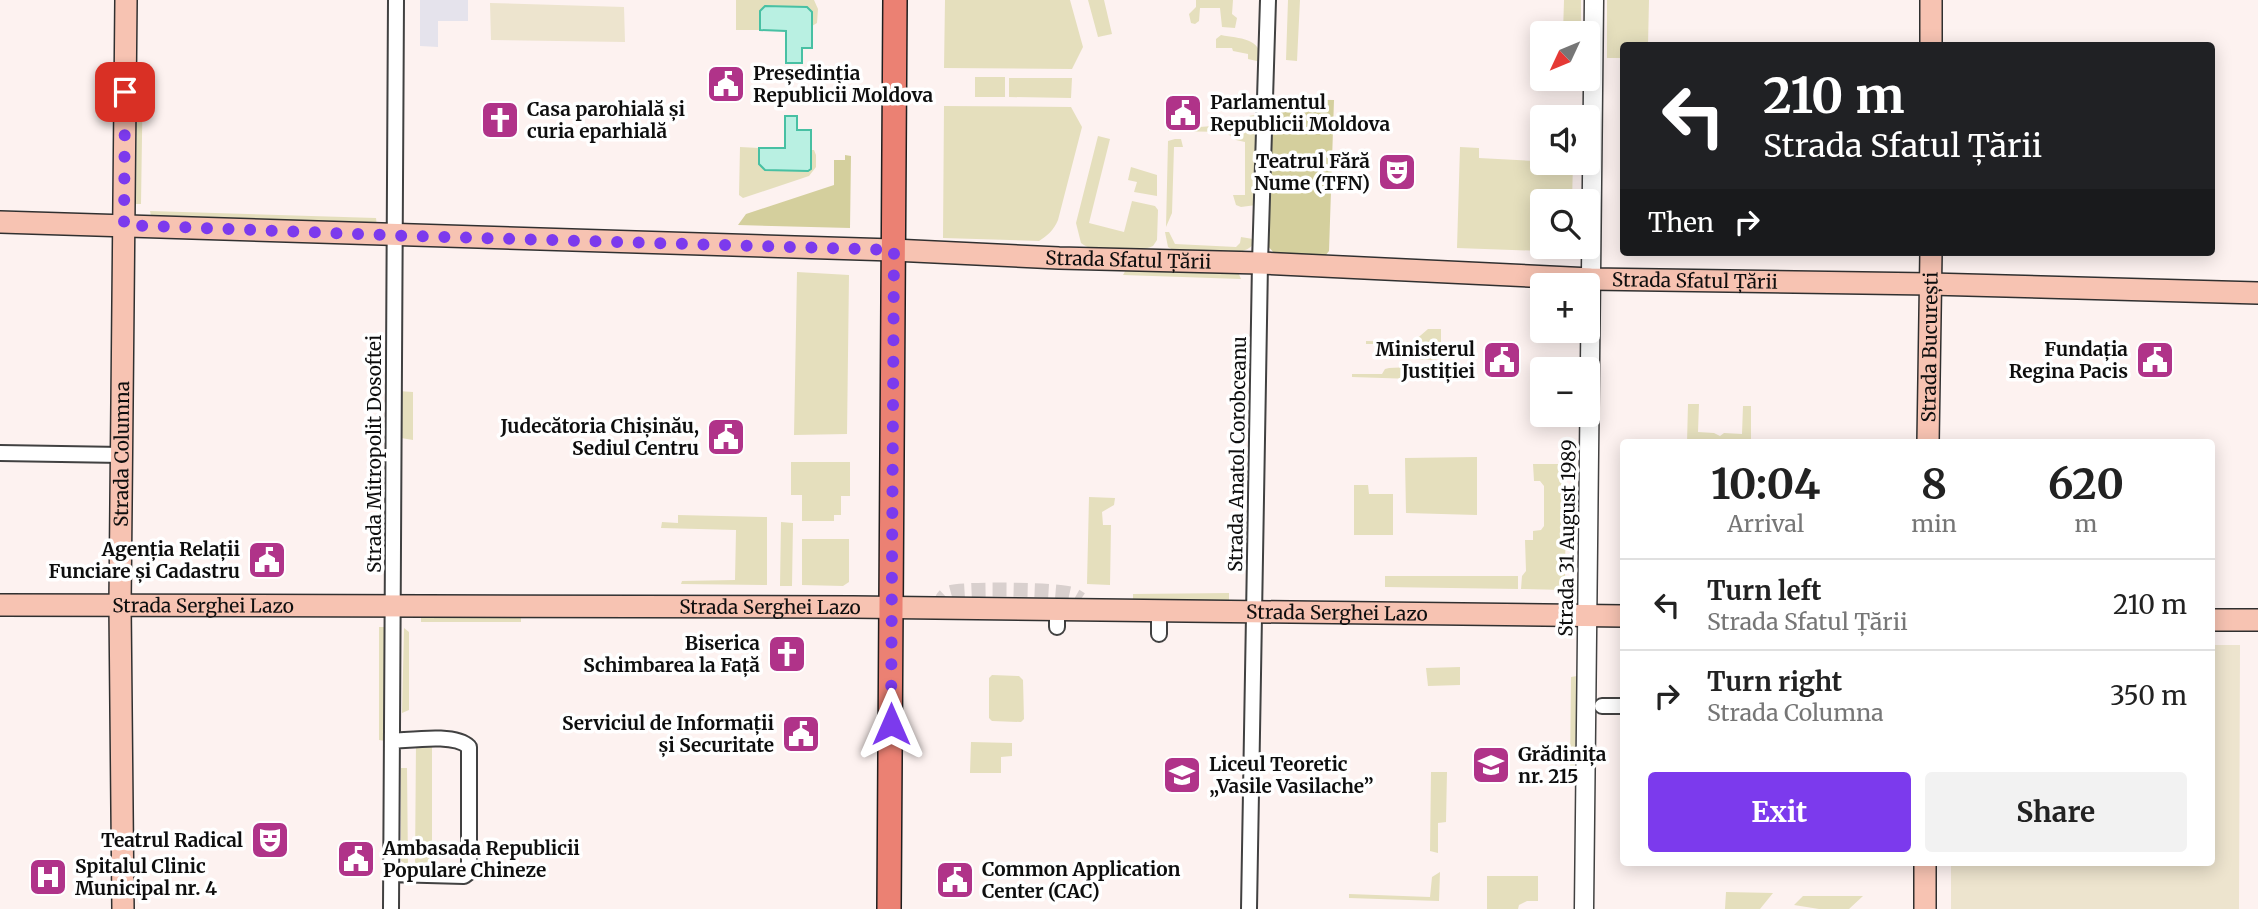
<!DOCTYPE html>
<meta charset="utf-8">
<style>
body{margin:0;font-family:Merriweather,serif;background:#f2f2f2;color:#222;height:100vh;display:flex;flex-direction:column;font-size:26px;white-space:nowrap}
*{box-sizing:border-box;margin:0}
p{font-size:23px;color:#767676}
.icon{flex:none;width:38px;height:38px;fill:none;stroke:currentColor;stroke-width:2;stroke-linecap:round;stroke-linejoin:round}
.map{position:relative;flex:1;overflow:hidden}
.panel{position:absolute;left:1620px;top:439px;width:595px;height:427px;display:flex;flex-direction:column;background:#fff;border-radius:7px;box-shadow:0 4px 18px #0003}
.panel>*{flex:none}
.hud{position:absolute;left:1620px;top:42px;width:595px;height:214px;border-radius:7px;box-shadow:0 4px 18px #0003;background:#202124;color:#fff;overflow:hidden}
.needle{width:46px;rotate:226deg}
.fabs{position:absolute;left:1530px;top:21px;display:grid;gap:14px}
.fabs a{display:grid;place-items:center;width:70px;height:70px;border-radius:7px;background:#fff;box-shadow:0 4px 18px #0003;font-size:35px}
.pin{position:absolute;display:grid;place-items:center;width:60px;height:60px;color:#fff;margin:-30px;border-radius:14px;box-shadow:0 4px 10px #0006}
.me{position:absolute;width:77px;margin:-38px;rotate:0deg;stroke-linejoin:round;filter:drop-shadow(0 0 5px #0008)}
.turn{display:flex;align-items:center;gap:24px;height:147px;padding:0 28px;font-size:32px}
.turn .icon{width:91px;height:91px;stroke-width:2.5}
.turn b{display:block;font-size:49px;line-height:60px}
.then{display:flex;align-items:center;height:66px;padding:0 28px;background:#0003;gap:14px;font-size:26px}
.eta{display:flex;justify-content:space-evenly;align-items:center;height:119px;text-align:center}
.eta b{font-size:42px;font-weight:700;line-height:49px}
.action{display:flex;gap:14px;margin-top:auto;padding:14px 28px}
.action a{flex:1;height:80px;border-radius:7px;background:#7c3aed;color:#fff;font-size:28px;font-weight:700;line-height:80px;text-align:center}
.action a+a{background:#f2f2f2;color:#222}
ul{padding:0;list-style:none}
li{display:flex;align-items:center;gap:21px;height:91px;padding:0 28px;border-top:2px solid #e0e0e0}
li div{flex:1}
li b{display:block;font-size:26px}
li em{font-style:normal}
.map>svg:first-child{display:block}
.industrial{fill:#e5e3ec}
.green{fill:#e5dfbd}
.forest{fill:#d4cf9d}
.pitch{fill:#ede4ce}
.water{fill:#b9f0e2;stroke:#48c0a3;stroke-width:2}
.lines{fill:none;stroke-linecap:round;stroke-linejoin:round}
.minor-tunnel{stroke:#d9d0ce;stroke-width:14;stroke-dasharray:14 7;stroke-linecap:butt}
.minor-casing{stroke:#414141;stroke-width:18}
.tertiary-casing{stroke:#414141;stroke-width:21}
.secondary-casing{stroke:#303030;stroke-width:24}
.primary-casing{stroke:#1f1f1f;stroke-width:26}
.minor{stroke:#fff;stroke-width:14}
.tertiary{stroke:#fff;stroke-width:18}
.secondary{stroke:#f7c3b2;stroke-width:21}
.primary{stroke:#eb8173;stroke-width:23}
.route{stroke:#7c3aed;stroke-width:12;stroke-dasharray:0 21.6}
.labels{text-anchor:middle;stroke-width:7;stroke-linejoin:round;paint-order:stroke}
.poi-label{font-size:19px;font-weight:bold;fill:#0e0e0e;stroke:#fff;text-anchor:start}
.street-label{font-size:19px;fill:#0e0e0e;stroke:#fff}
</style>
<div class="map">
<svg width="2258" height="909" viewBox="0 0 2258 909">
<rect width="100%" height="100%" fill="#fdf2f0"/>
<!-- industrial -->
<path class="industrial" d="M420,0H468V21H438V47L420,46Z"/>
<!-- green -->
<path class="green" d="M736,0H814L818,9L817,23L812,26V13L760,11V30H736Z
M945,0H1070L1083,47L1072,69L944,68Z
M1088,0H1104L1112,34L1098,37Z
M1196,0H1233L1232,14L1237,18L1235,28L1222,27L1220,8H1200L1199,21L1195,24L1191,23L1189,14L1196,7Z
M1288,0H1300L1297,61L1286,60Z
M1564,0H1581V33H1563Z
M1607,0H1649L1648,45L1624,46V58H1607Z
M1221,35C1240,39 1262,37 1261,62L1248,59V54L1233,51L1232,48H1216V39Z
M137,69H143L141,204H136Z
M975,77H1005V97H975Z
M1009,78H1072L1071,98L1009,97Z
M944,106L1071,107L1082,127L1058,220C1054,230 1047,236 1039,241L943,238Z
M1260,114L1256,205L1241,207L1236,205L1233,195H1245V142L1236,140L1225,132L1168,131V128C1190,129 1210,125 1232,126V122L1248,120L1249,116Z
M1098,136L1110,139L1089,223L1124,232L1132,201L1155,206L1158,210L1157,240L1153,246C1138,253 1093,254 1081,243L1076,223Z
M1175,139H1181L1183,147H1174L1172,213L1166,227L1168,141Z
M740,147L759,148V164L765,170L808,171L811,169V150H814L816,155V167L809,176L743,198L739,195Z
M1460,147L1479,148V158L1573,163L1572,201H1542V247H1571V252L1457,248Z
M1131,167L1157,175V196L1134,192L1137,182L1128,180Z
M150,211L376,218L377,226L154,219L151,216Z
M1165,232H1169L1175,244L1236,247L1240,243L1241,237L1253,239L1255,242C1244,261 1197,252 1177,252L1168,247Z
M1128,266L1238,272L1241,279L1123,275Z
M797,272L849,275L847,434L794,435Z
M1428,329H1441V354L1436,360L1385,358L1382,344H1366V341L1413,342Z
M1389,368C1406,368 1436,362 1443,380L1352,377V374H1382L1385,369Z
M398,391L413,392V440L401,438Z
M1688,404H1699L1698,432L1714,433L1720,436L1724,433L1742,434L1743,406H1751V443H1687Z
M1477,457V515L1406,513L1405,458Z
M791,462H850V496H841V515H834V521H802V495H791Z
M1533,464H1566L1565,590L1521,589L1522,576L1526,571L1525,540H1533V531L1541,530L1544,526V486L1540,481H1534Z
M1354,485H1368L1369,494H1393V535H1354Z
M1089,497L1115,498L1114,505L1102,512L1103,525H1111L1110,585L1087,584Z
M678,515L767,517V585L681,584L682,581L735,580L736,530L661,528L662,522L678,523Z
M781,522L793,523L792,586H780Z
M802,539H849V582L843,586L802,585Z
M1385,576H1518V589L1385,587Z
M1229,593V603L1133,601V594Z
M421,614H521V622H421Z
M379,627H385V741L379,740Z
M404,628L409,632V710L402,713Z
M1460,667V685L1428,686L1426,668Z
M992,675L1019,676L1023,680L1024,719L1021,722L992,721L989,718V678Z
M1577,676V770L1570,769L1571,677Z
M971,742L1012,743V756L1001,757V773H970Z
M416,743H432V865H415Z
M401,768H407L408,865L401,861Z
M1431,772H1447L1446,822L1438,823V853L1430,851Z
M1440,872L1439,901L1349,898V894L1430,897L1432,877Z
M1487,876H1538V901H1527L1519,905L1518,909H1487Z
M1726,892L1773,893L1760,909H1725Z
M1803,896H1863L1849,909H1819L1794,905Z"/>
<!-- forest -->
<path class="forest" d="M1270,99L1334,100L1329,251L1325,256L1275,254L1267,245Z
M845,155L851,156L850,228L738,225L746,214L834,185V160H845Z"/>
<!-- pitch -->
<path class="pitch" d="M490,3L624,7L625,42L491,40Z
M2212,645H2240L2239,909H1951V863H2212Z"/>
<!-- water -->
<path class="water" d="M765,6L807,7L812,12V48H802V63H786V31L760,30V11Z
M785,116H797V130H811V169L808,171L765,170L759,164V148H785Z"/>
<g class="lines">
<!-- minor-tunnel -->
<path class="minor-tunnel" d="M939,608C940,601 943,594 951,592C965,588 1058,589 1072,594C1075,595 1078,597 1081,599"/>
<defs>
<path id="minor" d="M0,453L122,455
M1057,610V627
M1159,611V634
M1602,706H1624
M391,874L464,876L468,873L469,868V747C455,733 412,740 392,741
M391,909L396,0
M1249,909L1260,263L1268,0"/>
<path id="tertiary" d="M1584,909L1594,0"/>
<g id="secondary">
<path d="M1931,46V0"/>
<path id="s1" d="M0,222L893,250L1059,258L1260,263L1591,279L1930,284L2258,293"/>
<path id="s2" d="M1928,443L1931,252"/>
<path id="s3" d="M0,605L853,607L1624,616"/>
<path d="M2212,620H2258"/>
<path id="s4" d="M123,909L120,605L126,0"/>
<path d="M1925,909V863"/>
</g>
<path id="primary" d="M889,909L895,0"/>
</defs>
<!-- minor casing -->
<use href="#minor" class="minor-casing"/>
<!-- tertiary casing -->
<use href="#tertiary" class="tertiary-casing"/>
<!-- secondary casing -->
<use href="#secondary" class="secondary-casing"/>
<!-- primary casing -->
<use href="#primary" class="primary-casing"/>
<!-- minor -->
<use href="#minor" class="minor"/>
<!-- tertiary -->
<use href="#tertiary" class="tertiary"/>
<!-- secondary -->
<use href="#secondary" class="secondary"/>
<!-- primary -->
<use href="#primary" class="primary"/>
</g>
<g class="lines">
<!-- route -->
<path class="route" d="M125,92L124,225L410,236L894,250L891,724"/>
</g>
<!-- icons -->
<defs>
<symbol id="civic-square" viewBox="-11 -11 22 22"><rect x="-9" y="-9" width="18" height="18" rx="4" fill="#b03389" stroke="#fff"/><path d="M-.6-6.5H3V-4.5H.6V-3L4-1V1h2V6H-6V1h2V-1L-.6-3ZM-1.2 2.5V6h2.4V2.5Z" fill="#fff"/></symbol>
<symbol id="church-square" viewBox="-11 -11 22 22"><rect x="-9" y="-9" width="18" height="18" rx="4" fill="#b03389" stroke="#fff"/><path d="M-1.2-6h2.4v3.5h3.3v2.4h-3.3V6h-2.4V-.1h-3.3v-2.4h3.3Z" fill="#fff"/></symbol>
<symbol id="theatre-square" viewBox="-11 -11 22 22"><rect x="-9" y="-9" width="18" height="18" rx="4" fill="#b03389" stroke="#fff"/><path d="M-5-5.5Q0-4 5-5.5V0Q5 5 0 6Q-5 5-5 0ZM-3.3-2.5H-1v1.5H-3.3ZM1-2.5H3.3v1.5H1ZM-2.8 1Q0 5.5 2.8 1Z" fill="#fff"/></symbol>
<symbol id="school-square" viewBox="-11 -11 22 22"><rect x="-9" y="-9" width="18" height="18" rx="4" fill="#b03389" stroke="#fff"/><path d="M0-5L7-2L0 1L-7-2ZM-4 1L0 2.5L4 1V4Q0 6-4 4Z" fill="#fff"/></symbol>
<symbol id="hospital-square" viewBox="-11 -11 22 22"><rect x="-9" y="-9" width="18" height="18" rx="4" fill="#b03389" stroke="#fff"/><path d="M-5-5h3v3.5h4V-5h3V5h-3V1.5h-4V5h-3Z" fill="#fff"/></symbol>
</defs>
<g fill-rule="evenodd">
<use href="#civic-square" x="704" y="62" width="44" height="44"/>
<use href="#civic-square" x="1161" y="91" width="44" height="44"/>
<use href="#church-square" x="478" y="98" width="44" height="44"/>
<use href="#theatre-square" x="1375" y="150" width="44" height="44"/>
<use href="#civic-square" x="1480" y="338" width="44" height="44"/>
<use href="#civic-square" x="2133" y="338" width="44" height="44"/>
<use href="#civic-square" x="704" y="415" width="44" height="44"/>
<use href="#civic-square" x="245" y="538" width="44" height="44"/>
<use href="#church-square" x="765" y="632" width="44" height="44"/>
<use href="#civic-square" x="779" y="712" width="44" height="44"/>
<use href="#school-square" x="1469" y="743" width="44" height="44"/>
<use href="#school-square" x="1160" y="753" width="44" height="44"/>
<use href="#theatre-square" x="248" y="818" width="44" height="44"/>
<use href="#civic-square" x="334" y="837" width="44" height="44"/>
<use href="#hospital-square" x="26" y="855" width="44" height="44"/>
<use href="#civic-square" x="933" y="858" width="44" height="44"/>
</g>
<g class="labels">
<!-- poi labels -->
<g class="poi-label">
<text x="753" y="80">Președinția<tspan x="753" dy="22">Republicii Moldova</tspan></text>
<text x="1210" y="109">Parlamentul<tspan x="1210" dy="22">Republicii Moldova</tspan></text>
<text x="527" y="116">Casa parohială și<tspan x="527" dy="22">curia eparhială</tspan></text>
<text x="1370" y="168" text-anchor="end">Teatrul Fără<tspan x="1370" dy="22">Nume (TFN)</tspan></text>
<text x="1475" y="356" text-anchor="end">Ministerul<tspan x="1475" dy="22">Justiției</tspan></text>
<text x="2128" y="356" text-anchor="end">Fundația<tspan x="2128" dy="22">Regina Pacis</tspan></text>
<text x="699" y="433" text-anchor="end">Judecătoria Chișinău,<tspan x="699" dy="22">Sediul Centru</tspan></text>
<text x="240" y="556" text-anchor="end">Agenția Relații<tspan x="240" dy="22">Funciare și Cadastru</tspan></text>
<text x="760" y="650" text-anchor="end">Biserica<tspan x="760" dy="22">Schimbarea la Față</tspan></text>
<text x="774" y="730" text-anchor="end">Serviciul de Informații<tspan x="774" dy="22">și Securitate</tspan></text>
<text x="1518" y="761">Grădinița<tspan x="1518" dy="22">nr. 215</tspan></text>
<text x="1209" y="771">Liceul Teoretic<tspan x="1209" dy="22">„Vasile Vasilache”</tspan></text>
<text x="243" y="847" text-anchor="end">Teatrul Radical</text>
<text x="383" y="855">Ambasada Republicii<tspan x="383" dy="22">Populare Chineze</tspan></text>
<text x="75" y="873">Spitalul Clinic<tspan x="75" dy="22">Municipal nr. 4</tspan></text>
<text x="982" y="876">Common Application<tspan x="982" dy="22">Center (CAC)</tspan></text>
</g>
<!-- street labels -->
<g class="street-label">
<text dy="7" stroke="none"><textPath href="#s1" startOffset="1129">Strada Sfatul Țării</textPath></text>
<text dy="7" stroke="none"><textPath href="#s1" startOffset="1696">Strada Sfatul Țării</textPath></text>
<text dy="7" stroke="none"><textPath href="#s2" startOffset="96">Strada București</textPath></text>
<text transform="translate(374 454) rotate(-90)" y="7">Strada Mitropolit Dosoftei</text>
<text transform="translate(1237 454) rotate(-89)" y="7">Strada Anatol Corobceanu</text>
<text dy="7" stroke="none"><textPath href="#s4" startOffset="455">Strada Columna</textPath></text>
<text transform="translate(1567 538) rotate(-89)" y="7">Strada 31 August 1989</text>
<text dy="7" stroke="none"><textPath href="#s3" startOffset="203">Strada Serghei Lazo</textPath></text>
<text dy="7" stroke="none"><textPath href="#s3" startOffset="770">Strada Serghei Lazo</textPath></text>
<text dy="7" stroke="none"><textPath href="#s3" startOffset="1337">Strada Serghei Lazo</textPath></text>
</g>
</g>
</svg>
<div class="fabs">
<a><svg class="needle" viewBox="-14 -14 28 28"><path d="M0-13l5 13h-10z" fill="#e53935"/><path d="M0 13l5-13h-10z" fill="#767676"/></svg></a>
<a><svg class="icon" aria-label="sound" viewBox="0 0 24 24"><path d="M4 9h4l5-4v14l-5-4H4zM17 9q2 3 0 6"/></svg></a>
<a><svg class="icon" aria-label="search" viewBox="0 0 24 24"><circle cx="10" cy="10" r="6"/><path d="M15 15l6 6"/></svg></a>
<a>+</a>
<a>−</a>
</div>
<div class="pin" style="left:125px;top:92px;background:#d93025"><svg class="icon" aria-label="arrive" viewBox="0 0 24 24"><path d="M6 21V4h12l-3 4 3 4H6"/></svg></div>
<svg class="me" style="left:891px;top:724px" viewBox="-20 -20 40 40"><path d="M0-17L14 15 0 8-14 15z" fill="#7c3aed" stroke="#fff" stroke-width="4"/></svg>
<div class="hud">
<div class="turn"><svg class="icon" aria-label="left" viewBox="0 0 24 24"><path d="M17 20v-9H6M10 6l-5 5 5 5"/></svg><div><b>210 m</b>Strada Sfatul Țării</div></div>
<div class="then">Then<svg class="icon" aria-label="right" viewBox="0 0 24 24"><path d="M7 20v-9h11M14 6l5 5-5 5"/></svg></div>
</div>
<section class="panel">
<div class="eta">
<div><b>10:04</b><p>Arrival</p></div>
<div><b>8</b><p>min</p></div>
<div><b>620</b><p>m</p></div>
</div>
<ul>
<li><svg class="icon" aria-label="left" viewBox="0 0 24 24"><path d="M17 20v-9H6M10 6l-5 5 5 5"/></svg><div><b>Turn left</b><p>Strada Sfatul Țării</p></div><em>210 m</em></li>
<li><svg class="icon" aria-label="right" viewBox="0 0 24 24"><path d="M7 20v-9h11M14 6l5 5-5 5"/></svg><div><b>Turn right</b><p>Strada Columna</p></div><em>350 m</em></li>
</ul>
<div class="action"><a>Exit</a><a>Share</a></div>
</section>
</div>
